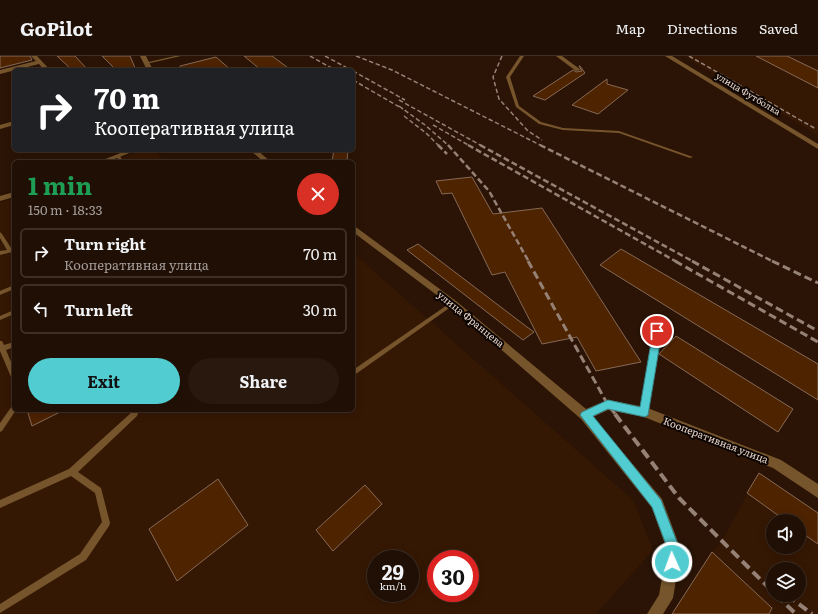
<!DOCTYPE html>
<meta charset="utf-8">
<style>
body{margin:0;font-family:Literata,serif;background:#28180e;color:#f1f3f6;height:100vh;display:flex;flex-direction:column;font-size:15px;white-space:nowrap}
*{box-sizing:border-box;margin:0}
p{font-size:13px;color:#a29c9a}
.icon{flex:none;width:22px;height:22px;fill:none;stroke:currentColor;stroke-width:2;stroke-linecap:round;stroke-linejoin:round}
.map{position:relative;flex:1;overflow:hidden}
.panel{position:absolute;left:12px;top:104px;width:343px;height:252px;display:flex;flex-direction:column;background:#200f04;border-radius:6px;box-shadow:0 2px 10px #0003,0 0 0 1px #3d2f26}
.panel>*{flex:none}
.guide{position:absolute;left:12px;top:12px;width:343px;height:84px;border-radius:6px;box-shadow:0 2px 10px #0003,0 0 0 1px #3d2f26;background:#202124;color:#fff;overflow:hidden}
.tools{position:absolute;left:766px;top:458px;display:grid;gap:8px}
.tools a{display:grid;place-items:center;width:40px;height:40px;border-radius:50%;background:#200f04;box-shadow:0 2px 10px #0003,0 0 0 1px #3d2f26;font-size:20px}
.speed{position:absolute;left:367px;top:494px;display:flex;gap:8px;font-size:20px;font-weight:700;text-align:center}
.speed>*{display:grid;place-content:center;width:52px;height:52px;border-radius:50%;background:#200f04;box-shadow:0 2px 10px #0003,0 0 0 1px #3d2f26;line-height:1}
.speed small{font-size:10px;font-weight:400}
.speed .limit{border:6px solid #d22;background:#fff;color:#111}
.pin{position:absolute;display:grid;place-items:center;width:34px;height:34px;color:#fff;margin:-17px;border:2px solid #fff;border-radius:50%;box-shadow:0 1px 4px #0007}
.me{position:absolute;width:44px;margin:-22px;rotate:358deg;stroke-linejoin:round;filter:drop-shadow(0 0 3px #0008)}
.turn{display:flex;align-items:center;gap:14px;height:84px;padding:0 16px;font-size:18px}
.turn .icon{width:52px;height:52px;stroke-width:2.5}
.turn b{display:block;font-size:28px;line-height:34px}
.round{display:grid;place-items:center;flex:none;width:42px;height:42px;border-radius:21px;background:#28180e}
.head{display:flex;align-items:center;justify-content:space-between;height:68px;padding:0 16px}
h1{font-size:24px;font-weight:700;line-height:30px;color:#1e9e55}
.action{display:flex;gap:8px;margin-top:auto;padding:8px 16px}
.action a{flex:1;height:46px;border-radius:24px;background:#51ccd1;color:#111;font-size:16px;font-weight:700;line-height:46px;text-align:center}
.action a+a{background:#28180e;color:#f1f3f6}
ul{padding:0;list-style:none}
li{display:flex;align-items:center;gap:12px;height:50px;margin:0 8px 6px;padding:0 8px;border:2px solid #3d2f26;border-radius:6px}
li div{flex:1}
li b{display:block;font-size:15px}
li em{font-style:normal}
header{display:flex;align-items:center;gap:24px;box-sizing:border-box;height:56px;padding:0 20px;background:#200f04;border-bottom:1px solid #3d2f26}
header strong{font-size:19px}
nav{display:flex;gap:22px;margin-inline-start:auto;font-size:14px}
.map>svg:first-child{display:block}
.built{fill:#351804;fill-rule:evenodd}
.building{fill:#4e2300;stroke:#866957}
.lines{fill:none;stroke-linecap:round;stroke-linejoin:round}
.service{fill:#76552c;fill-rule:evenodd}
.minor{fill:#76552c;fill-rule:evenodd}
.rail-far3{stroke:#958175;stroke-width:1.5;stroke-dasharray:4.5 2.5;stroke-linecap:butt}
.rail-far2{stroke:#958175;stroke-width:2.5;stroke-dasharray:6 3;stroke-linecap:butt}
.rail-far1{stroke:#958175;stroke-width:3;stroke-dasharray:8 4;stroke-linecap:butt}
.rail{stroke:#958175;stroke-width:4;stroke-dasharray:10 5;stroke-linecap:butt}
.route{fill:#51ccd1;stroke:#358588}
.labels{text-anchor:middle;stroke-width:4;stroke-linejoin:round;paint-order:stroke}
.far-street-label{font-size:9px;fill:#ebdad0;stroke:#0c0401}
.street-label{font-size:10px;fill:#ebdad0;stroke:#0c0401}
</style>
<header>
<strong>GoPilot</strong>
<nav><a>Map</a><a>Directions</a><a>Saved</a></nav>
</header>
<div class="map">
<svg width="818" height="558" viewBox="0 0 818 558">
<rect width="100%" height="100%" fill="#2b1405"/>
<!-- built -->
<path class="built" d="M684,0H818V79Z
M143,94H155L161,101V106H111Z
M14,142V354H353V197L633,444L653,494L596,558H0V147ZM376,503H410V537H376ZM436,503H470V537H436Z
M759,417L818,457V558H672L712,496L722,485ZM773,465H799V491H773ZM773,513H799V539H773Z"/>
<!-- building -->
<path class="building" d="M0,0H30L32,4L0,12Z
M57,0H75L88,14H72Z
M102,0H130L136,14H116Z
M244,0H272L291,14H261Z
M756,0H787L818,15V32Z
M216,1L231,14H180V10Z
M579,10H580L585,17L545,44L533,40L573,14L576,16L582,15Z
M607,23V28L628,34L598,58L572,49Z
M334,94H348L347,105H332Z
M472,121L493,158L542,152L641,306L596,315L577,281L542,288L505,216L492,219L452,137L442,138L436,125Z
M418,188L527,271L534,276L523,284L407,194Z
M621,193L818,308V344L600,209Z
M676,280L793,353L778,376L659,298Z
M35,354H64L32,370L28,357Z
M759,417L818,457V488L799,475V465H786L747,437Z
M218,423L248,469L177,525L149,473Z
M365,429L382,448L333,495L316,474Z
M712,496L772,552L769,558H672Z"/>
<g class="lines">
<!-- service -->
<path class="service" d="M175,0H181L146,8L144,7Z
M520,0H524L510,21L519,50L541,66L563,72L619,75L693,101L690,102L619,77L563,74L539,68L516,51L506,21Z
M117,99H119L124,106H120L116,100Z
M0,176L2,178L13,195L12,196L0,199V195L7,194L0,182Z
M14,229V233L0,239V235Z
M453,245L455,246L456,247L455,248L353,320V314Z
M14,254V258L0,264V260Z
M655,273H659L660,275L648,356L647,358L645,359L643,358L642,356Z
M0,285H2L4,289L14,286V291L6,294L14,313V324L12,323L11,321L0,295Z
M14,349V354H16L2,375L0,376V367L12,350Z
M133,354H139L137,360L78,416L101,432L110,467L109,470L86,504L0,557V548L80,498L102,466L95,437L71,420L0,452V444L69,413L132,356Z"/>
<!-- minor -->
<path class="minor" d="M31,0H37L50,14H44L39,8L0,18V14L36,5Z
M140,0H146L153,14H147Z
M556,0H562L581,14L576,15Z
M665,0H672L818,88V93Z
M14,65V69L0,73V69Z
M128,94H137L107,106H98Z
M250,94H257L271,106H264Z
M14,136V141L0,145V140Z
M353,169L456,245L586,353L608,344L645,351L781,404L818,428V442L773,412L644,361L608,354L593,361L662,443L681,494L673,542L663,558H647L659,539L667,494L652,452L581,363L450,249L353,176Z"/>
<!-- rail-far3 -->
<path class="rail-far3" d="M310,0L335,14
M325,0L351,14
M356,0L392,14L542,90
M502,0L493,21L499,43L528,75L542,84
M689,0L816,73
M353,15L405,44
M353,24L403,53
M399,44L482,90
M399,50L425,69L449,90
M404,60L426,77L439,90
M433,69L470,90"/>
<!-- rail-far2 -->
<path class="rail-far2" d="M438,89L447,98
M448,89L489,135L529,206
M468,89L677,206
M480,89L694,206
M540,89L774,206"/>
<!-- rail-far1 -->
<path class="rail-far1" d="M528,205L608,349L616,359
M675,205L818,286
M692,205L818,275
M772,205L818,227"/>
<!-- rail -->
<path class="rail" d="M615,358L679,442L773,536
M776,539L796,558
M787,539L812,558"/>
</g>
<!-- route -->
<path class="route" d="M657,271L662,275L648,359L645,361L608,353L593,360L661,444L680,494L676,510L672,512L667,510L666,506L668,494L652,451L580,359L582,356L608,344L640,351L653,275Z"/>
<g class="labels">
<!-- far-street labels -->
<g class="far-street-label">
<text transform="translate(748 38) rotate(31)" y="3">улица Футболка</text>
</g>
<!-- street labels -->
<g class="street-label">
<text transform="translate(471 263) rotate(39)" y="4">улица Францева</text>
<text transform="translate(716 384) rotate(21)" y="4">Кооперативная улица</text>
</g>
</g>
</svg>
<div class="tools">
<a><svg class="icon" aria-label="sound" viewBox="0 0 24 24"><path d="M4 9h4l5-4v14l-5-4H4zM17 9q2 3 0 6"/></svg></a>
<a><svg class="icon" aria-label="layers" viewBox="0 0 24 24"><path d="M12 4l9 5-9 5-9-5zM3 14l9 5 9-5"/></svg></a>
</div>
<div class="speed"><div>29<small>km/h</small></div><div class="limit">30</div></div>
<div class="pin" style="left:657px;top:275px;background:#d93025"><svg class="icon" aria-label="arrive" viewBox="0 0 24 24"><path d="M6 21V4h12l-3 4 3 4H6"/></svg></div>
<svg class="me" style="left:672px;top:506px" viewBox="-20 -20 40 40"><circle r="17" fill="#51ccd1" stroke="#fff" stroke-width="3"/><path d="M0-11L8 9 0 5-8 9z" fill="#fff"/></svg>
<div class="guide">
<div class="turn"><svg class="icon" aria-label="right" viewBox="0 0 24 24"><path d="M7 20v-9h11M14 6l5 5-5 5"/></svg><div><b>70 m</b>Кооперативная улица</div></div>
</div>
<section class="panel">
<div class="head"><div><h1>1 min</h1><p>150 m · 18:33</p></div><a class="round" style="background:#d93025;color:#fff"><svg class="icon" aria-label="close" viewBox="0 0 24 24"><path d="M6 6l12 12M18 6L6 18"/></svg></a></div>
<ul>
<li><svg class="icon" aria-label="right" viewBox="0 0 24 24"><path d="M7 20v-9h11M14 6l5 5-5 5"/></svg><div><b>Turn right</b><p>Кооперативная улица</p></div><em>70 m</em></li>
<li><svg class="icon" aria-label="left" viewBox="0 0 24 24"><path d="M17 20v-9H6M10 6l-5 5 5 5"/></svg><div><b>Turn left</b></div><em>30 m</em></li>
</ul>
<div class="action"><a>Exit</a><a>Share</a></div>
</section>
</div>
